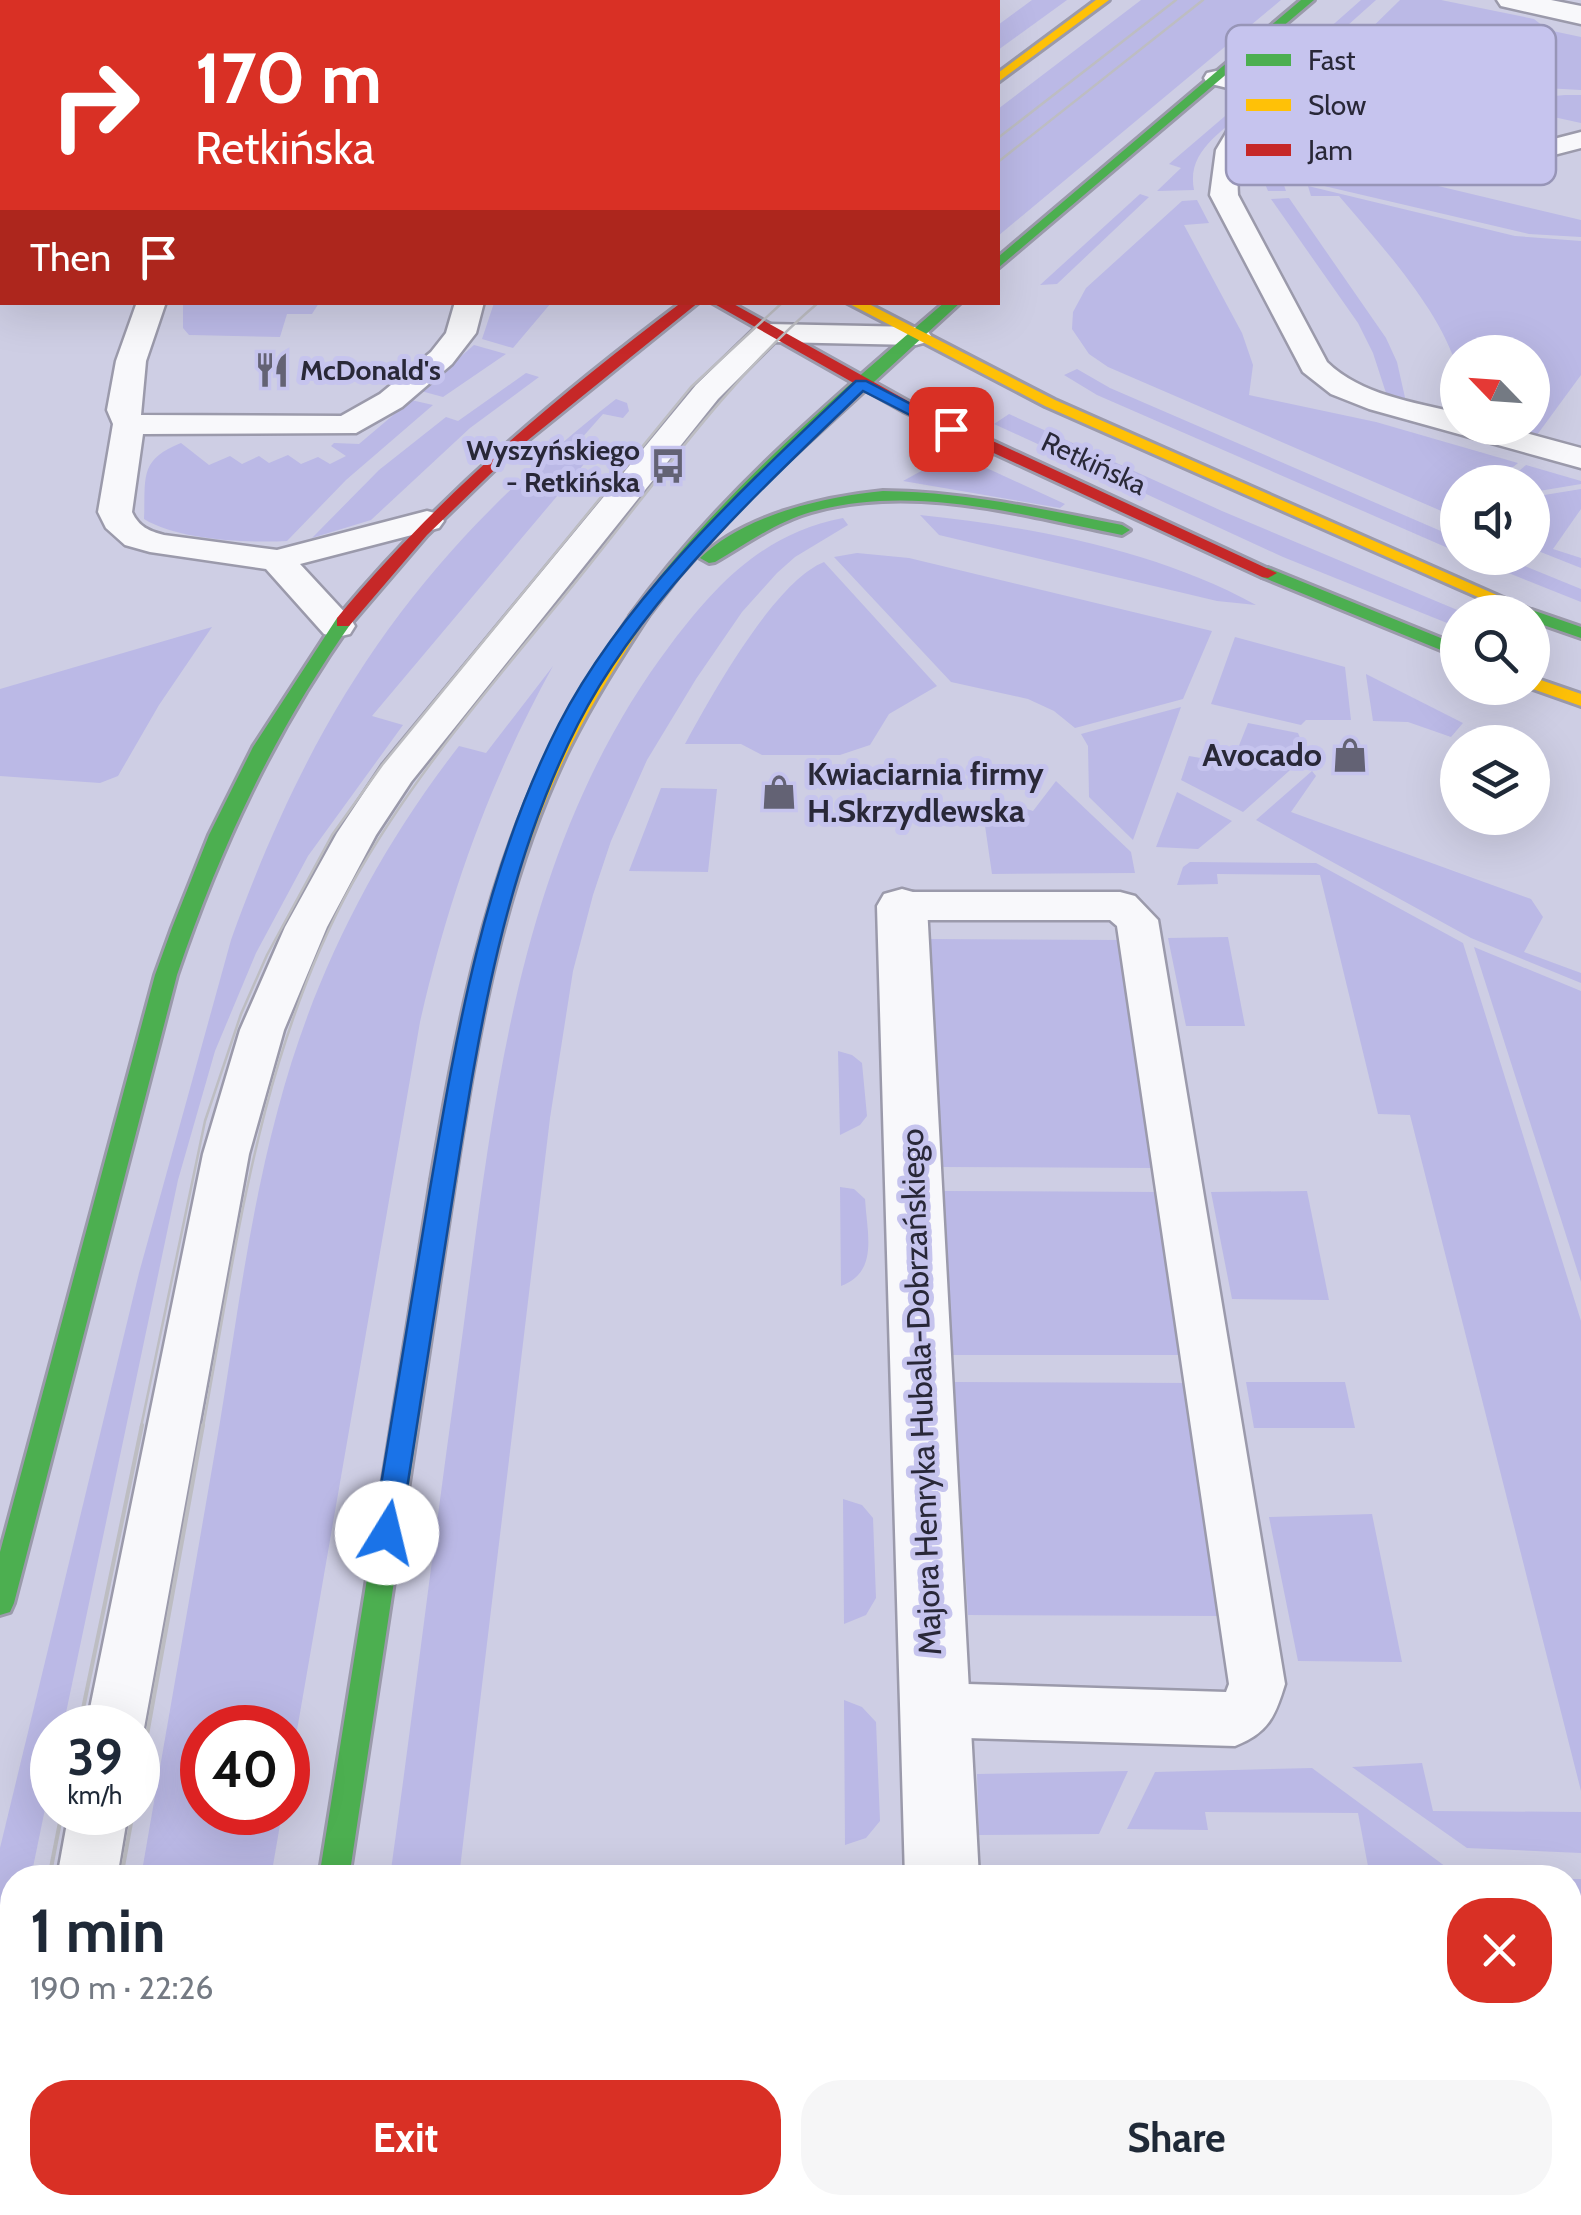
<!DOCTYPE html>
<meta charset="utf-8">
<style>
body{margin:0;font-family:Cabin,sans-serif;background:#f6f6f7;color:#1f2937;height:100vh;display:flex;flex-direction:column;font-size:38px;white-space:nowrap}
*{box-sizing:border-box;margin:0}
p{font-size:32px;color:#747a83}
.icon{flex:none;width:55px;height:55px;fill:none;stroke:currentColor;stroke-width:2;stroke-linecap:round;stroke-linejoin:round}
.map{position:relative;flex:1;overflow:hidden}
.drawer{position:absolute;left:0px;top:1865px;width:1582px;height:350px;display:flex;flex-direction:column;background:#fff;border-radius:40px 40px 0 0;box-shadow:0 10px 40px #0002}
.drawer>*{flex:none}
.top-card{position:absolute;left:0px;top:0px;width:1000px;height:305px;box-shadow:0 10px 40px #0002;background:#d93025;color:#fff;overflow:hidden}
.needle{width:65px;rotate:295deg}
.buttons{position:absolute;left:1440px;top:335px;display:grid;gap:20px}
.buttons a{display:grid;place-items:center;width:110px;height:110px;border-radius:50%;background:#fff;box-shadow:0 10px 40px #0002;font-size:50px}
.speed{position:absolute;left:30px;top:1705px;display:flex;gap:20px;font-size:50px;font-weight:700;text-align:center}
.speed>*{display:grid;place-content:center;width:130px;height:130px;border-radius:50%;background:#fff;box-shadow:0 10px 40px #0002;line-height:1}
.speed small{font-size:25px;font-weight:400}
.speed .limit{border:15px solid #d22;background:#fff;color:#111}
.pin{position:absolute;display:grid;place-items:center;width:85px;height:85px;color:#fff;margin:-42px;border-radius:20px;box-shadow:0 5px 15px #0006}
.me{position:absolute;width:110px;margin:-55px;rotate:9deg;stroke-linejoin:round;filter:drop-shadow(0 0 8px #0008)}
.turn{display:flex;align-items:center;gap:35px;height:210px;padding:0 30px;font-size:45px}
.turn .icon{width:130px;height:130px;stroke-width:2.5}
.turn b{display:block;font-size:70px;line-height:85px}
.then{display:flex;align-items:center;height:95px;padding:0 30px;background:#0003;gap:20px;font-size:38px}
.round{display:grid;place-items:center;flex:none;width:105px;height:105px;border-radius:40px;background:#f6f6f7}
.summary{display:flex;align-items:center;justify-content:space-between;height:170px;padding:0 30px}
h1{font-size:60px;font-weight:700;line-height:75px}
.primary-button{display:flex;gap:20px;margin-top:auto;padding:20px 30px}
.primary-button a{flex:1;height:115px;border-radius:40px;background:#d93025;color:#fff;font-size:40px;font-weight:700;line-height:115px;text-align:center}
.primary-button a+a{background:#f6f6f7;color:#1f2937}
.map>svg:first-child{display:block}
.green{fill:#bbb9e6}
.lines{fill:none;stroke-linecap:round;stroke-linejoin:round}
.lane-casing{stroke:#9b9aab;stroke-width:5}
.street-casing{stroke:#9b9aab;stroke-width:5}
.fast-casing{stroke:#9b9aab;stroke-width:6}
.slow-casing{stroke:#9b9aab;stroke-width:6}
.jam-casing{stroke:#9b9aab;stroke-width:6}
.lane{fill:#f8f8fb;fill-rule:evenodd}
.street{fill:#f8f8fb;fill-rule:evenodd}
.fast{fill:#4caf50;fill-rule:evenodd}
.slow{fill:#ffc107;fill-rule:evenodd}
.jam{fill:#c62828;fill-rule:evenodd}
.tram-far1{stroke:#bdbdc2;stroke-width:2.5}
.tram{stroke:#bdbdc2;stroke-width:4}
.route{fill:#1a73e8;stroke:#114b97;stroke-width:2.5}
.labels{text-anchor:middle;stroke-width:10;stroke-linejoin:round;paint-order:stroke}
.far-poi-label{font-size:28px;font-weight:bold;fill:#292838;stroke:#c6c4ee;text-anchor:start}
.far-street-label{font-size:28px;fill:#292838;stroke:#c6c4ee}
.poi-label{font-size:32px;font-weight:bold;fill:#292838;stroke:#c6c4ee;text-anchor:end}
.street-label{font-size:32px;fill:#292838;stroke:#c6c4ee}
.key{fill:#c6c4ee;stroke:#9795b7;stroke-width:2.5}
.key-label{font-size:28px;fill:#292838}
</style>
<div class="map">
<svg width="1581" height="2215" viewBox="0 0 1581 2215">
<rect width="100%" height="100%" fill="#cecee4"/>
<!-- green -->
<path class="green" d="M1032,0H1067L998,50V25Z
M1141,0H1281L998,236V109Z
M1361,0H1376L1291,76L1288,66L1293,60Z
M1400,0H1441L1534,19L1548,30L1581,37V90L1545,88L1546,92L1428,104L1385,94L1339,98L1308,90Z
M1565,95H1581V123L1549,116L1531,140L1461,125L1490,122L1485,116L1444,107Z
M1238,105L1248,106C1224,133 1186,149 1194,190L1157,191L1181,168L1169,164Z
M1313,111L1421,134L1413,144L1349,129L1321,158L1581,220V237L1529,234L1307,182L1299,155Z
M1278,129L1276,162L1286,191H1268L1260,172L1258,135Z
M1308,186L1515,236L1581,241V375L1534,439L1494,428H1532V352H1458L1457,368C1440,309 1379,243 1339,196H1311Z
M1140,194L1149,197L1057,284L1040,285Z
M1289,198L1386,338L1397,362L1406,402L1386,393L1373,353L1358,323L1271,199Z
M1197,200L1209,223L1184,225L1242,333L1253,365L1249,395L1376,422L1518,463L1494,482H1458L1457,513L1453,516L1108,367L1089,354L1072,329L1073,312L1086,288L1182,201Z
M183,303V302L319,303L312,314H287L280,337L189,335L183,328Z
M494,303V302L551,303L513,348L482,339Z
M474,345L506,354L443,397L421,391Z
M1077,369L1110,388L1457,538V552L1097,395L1064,375Z
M526,373L539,377L470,428L371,520L312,538L379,470L446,417L458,421Z
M616,399L627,403L629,411L623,418L603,414L580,440L600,445L372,716L403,725L308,856L256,953L215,1051L178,1180L63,1727L52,1728V1775L31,1877L12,1878V1965L0,2024V1848L139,1273L231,940C315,706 419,553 616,399Z
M411,400L433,405L346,480L287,541C247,543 178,540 144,519C146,478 138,460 181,443L209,465L230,456L242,464L259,456L269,463L288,455L301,464L318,457L330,464L346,456L331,446L334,443L359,444Z
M1009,414L1222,511L1462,612H1458L1457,627L1283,557L994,424Z
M954,453L1065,504L1060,508L903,481Z
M1526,465L1581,481V484L1533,492L1532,482H1506Z
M1581,489V509L1553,549L1581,558V568L1533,549L1532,497Z
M920,515C1033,527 1156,550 1256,605L1217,601L939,535Z
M843,518L848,525L795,557L777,573L742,612L696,679L647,760L611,841L593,895L573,971L550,1118L459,1877H390C413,1713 433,1547 456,1382C492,1126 509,858 671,644C718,582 765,533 843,518Z
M857,553L909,558L1212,631L1183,699L1075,728L1054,711L1028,699L951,682L834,557Z
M1471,558H1505L1581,589V602Z
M824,562L937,686L889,714L870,745L840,755H762L741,744H685C711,696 774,582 824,562Z
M212,627L159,705L118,776L100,783L0,776V689Z
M1235,637L1345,667L1351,720H1306L1301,725L1211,704Z
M553,666C490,780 449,895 420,1022L288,1782V1728H202V1812L282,1813L271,1877H141C167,1726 194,1574 220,1422C237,1318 250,1212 278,1109C313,976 375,854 459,746L486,753Z
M1366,675V674L1463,723L1451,737L1408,722L1373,721Z
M1181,707L1133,840L1089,797L1088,746L1081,734Z
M1248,723L1298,733L1307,755L1243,812L1181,780L1189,756L1212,760L1215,754L1234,758Z
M1312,771L1316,776L1291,812L1531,899L1543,917L1524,952L1581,973V983L1471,938L1256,820Z
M1056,781L1131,852L1135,873L992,874L982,805L1009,814L1018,806L1033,811Z
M661,788L717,789L708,872L629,871Z
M1177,792L1232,821L1198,849L1156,847Z
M1190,862L1316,863L1463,943L1581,1321V1791L1410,1115L1378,1114L1320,875L1217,874L1218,884L1177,885L1183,867Z
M1228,937L1245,1026H1186L1168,938Z
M928,939L1121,940L1155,1168L940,1167Z
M1474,947L1581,991V1282Z
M838,1051L852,1055L862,1063L867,1116L860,1125L840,1135Z
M840,1187L854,1189L865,1199C867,1233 879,1272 841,1286Z
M943,1191L1159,1192L1180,1355H951Z
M1307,1191L1329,1300L1232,1299L1211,1192Z
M954,1382L1191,1383L1225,1616L968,1615Z
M1246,1382H1345L1355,1428H1254Z
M843,1499L862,1505L873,1518L876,1598L866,1615L844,1624Z
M1372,1514L1402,1662L1298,1661L1269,1517Z
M844,1700L862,1707L876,1722L880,1821L866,1838L845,1845Z
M1422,1763L1433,1811L1581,1812V1853L1467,1848L1352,1767Z
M1312,1768L1457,1875L1534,1877H1370L1358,1813L1205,1812L1208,1830L1127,1829L1155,1772Z
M1128,1771L1099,1834L979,1835L977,1774Z
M1570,1879H1581V2215H1432L1430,2203L1570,2202Z
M86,2203V2202L214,2203L212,2215H83Z
M344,2203V2202L419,2203L418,2215H342Z"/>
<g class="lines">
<defs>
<path id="lane" d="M648,0H680L682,2H650Z
M1216,71L1546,141L1581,132V148L1546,157L1282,100C1250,125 1235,155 1238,195L1327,362C1361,395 1413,402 1458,413V428H1507L1581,448V468L1369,409L1331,394L1303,372L1210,195L1216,150L1235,118L1257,95L1207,83L1204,78L1207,73Z
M137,302H166L146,361L141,415L341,416L380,394L431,352L446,333L455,302H484L476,333L452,364L402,407L356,433L143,434L132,512C139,527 149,531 164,535L277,550L427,511L439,514L444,521L439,528L300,564L350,618L355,626L350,634L337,637L324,634L266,569L150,552L125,545L106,528L98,512L113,424L107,410L116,361Z
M767,324L916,327L927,330L931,336L927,342L916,345L775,342L718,399L411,782L376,835L327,927L284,1030L249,1154L144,1728L138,1742V1728H86L203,1154L240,1030L285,927L337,833L383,764L696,385L756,327Z
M902,892H1120L1135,896L1158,920L1285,1684C1275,1717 1268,1733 1235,1746L933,1737L913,1729L905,1710L913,1691L933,1683L1226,1692L1229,1684L1117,926L1110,920H902L887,916L881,906L887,896Z
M69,1812H128L117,1878H57Z
M12,2174V2202H58L56,2215H0V2182Z"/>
<path id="street" d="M1497,0H1551L1581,6V24L1501,6Z
M0,9L2,10V27H0Z
M0,173H2V193H0Z
M902,889L920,894L927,906L979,1878H905L877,906L884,894Z
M916,2202H998L999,2215H917Z"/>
<path id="fast" d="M1301,0H1314L998,268V257Z
M945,302H961L753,493L679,576L645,620H633L630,616C717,495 833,399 945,302Z
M883,491C964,492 1042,509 1122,525L1130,530L1122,535C1021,515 913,483 811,512C776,522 746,544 715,562L709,563L700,558C744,515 823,497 883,491Z
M1268,568L1458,645V657L1262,577V569Z
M1532,610L1581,627V638L1532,621V612H1525Z
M343,617L352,622C274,732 220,848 177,975L14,1603L10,1612L0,1615V1552L155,975L172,928L209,835L253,747L337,618Z
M443,1171L451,1174L455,1180L349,1878H319L431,1180L435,1174Z"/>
<path id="slow" d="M399,0H411L413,2H401Z
M1096,0H1109L998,82V73Z
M846,302H865L1055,400L1535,612L1532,615V612H1512L1045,406Z
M639,611L648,616C620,659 593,701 570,747C503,882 478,1033 455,1180L451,1186H435L431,1180C456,1033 483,884 550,749C574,701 603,656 633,612Z
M1532,677L1581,694V706L1530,688Z
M267,2202H301L299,2215H265Z"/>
<path id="jam" d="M682,302H699L512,453L427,535L349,626H337V618C438,496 556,397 682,302Z
M711,302H730L915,405L1277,573L1268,578L1262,577L903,411Z"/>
</defs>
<!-- lane casing -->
<use href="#lane" class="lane-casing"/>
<!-- street casing -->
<use href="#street" class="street-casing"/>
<!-- fast casing -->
<use href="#fast" class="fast-casing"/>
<!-- slow casing -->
<use href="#slow" class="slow-casing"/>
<!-- jam casing -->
<use href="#jam" class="jam-casing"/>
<!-- lane -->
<use href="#lane" class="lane"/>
<!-- street -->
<use href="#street" class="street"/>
<!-- fast -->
<use href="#fast" class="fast"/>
<!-- slow -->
<use href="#slow" class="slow"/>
<!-- jam -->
<use href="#jam" class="jam"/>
<!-- tram-far1 -->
<path class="tram-far1" d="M998,138L1176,0
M998,162L1203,0
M141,1427L205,1121L241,1014L267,955L332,835L382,765L691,387L783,302
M203,1427C237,1242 260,1052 352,884C417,767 508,667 591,563C664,472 730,378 819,302"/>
<!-- tram -->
<path class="tram" d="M79,1728L142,1425
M138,1785L203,1425
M49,1878L62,1812
M121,1878L133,1812
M0,2117L12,2056
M61,2215L63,2202"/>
</g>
<!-- route -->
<path class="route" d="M856,381H866L959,429L945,433L863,391C763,488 642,598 578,724C504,869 479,1030 454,1189C436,1304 418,1419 400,1533L396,1542L387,1545L377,1542L373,1533C392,1419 411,1304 430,1189C457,1030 485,869 559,724C626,594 751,481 856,381Z"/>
<!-- icons -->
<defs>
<symbol id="restaurant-bare" viewBox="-9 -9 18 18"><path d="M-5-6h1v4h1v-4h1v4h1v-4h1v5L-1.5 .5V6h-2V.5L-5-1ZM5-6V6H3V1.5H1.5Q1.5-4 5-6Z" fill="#636274" stroke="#c6c4ee" stroke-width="2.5" paint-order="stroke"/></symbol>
<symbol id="bus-bare" viewBox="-9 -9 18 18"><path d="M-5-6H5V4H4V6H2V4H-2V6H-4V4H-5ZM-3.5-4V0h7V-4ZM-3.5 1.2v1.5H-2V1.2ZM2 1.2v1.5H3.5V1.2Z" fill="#636274" stroke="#c6c4ee" stroke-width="2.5" paint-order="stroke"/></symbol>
<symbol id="shop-bare" viewBox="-9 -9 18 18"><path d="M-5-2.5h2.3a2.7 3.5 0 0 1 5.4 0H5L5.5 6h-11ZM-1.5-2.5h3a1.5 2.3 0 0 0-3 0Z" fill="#636274" stroke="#c6c4ee" stroke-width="2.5" paint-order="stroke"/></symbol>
</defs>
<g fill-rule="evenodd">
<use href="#restaurant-bare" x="247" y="345" width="50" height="50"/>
<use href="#bus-bare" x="643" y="441" width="50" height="50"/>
<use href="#shop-bare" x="1325" y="730" width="50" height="50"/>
<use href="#shop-bare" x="754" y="767" width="50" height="50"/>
</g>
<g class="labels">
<!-- far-poi labels -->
<g class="far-poi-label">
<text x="300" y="380">McDonald's</text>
<text x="640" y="460" text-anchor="end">Wyszyńskiego<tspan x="640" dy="32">- Retkińska</tspan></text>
</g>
<!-- far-street labels -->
<g class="far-street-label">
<text transform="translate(1094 463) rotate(25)" y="10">Retkińska</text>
</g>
<!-- poi labels -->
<g class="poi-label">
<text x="1322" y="766">Avocado</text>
<text x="807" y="785" text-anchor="start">Kwiaciarnia firmy<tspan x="807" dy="37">H.Skrzydlewska</tspan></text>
</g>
<!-- street labels -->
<g class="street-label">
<text transform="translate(921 1392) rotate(-92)" y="11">Majora Henryka Hubala-Dobrzańskiego</text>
</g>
</g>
<!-- legend -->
<rect x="1226" y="25" width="330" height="160" rx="15" class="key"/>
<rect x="1246" y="54" width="45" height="12" fill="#4caf50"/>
<rect x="1246" y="99" width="45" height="12" fill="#ffc107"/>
<rect x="1246" y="144" width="45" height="12" fill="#c62828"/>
<g class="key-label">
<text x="1308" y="70">Fast</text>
<text x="1308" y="115">Slow</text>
<text x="1308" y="160">Jam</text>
</g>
</svg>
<div class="buttons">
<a><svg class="needle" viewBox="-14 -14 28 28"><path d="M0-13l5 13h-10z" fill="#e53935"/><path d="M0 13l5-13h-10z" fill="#747a83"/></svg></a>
<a><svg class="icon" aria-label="sound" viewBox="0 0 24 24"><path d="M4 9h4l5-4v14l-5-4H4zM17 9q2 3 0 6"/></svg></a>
<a><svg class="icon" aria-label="search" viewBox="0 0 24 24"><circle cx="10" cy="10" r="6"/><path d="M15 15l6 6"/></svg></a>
<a><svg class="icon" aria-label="layers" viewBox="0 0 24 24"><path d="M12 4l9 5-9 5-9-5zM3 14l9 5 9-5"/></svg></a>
</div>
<div class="speed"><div>39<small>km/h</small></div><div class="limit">40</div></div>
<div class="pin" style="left:951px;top:429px;background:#d93025"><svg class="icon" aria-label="arrive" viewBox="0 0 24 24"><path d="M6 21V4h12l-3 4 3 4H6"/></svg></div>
<svg class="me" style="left:387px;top:1533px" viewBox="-20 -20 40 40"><circle r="19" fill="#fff"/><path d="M0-13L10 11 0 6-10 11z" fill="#1a73e8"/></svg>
<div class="top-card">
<div class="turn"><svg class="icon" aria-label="right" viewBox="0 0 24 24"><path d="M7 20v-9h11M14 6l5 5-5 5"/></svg><div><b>170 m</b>Retkińska</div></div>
<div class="then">Then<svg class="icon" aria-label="arrive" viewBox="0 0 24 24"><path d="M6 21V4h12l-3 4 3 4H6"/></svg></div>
</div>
<section class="drawer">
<div class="summary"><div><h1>1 min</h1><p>190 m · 22:26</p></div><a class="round" style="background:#d93025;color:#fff"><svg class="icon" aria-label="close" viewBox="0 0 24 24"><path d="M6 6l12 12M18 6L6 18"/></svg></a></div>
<div class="primary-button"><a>Exit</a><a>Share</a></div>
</section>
</div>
